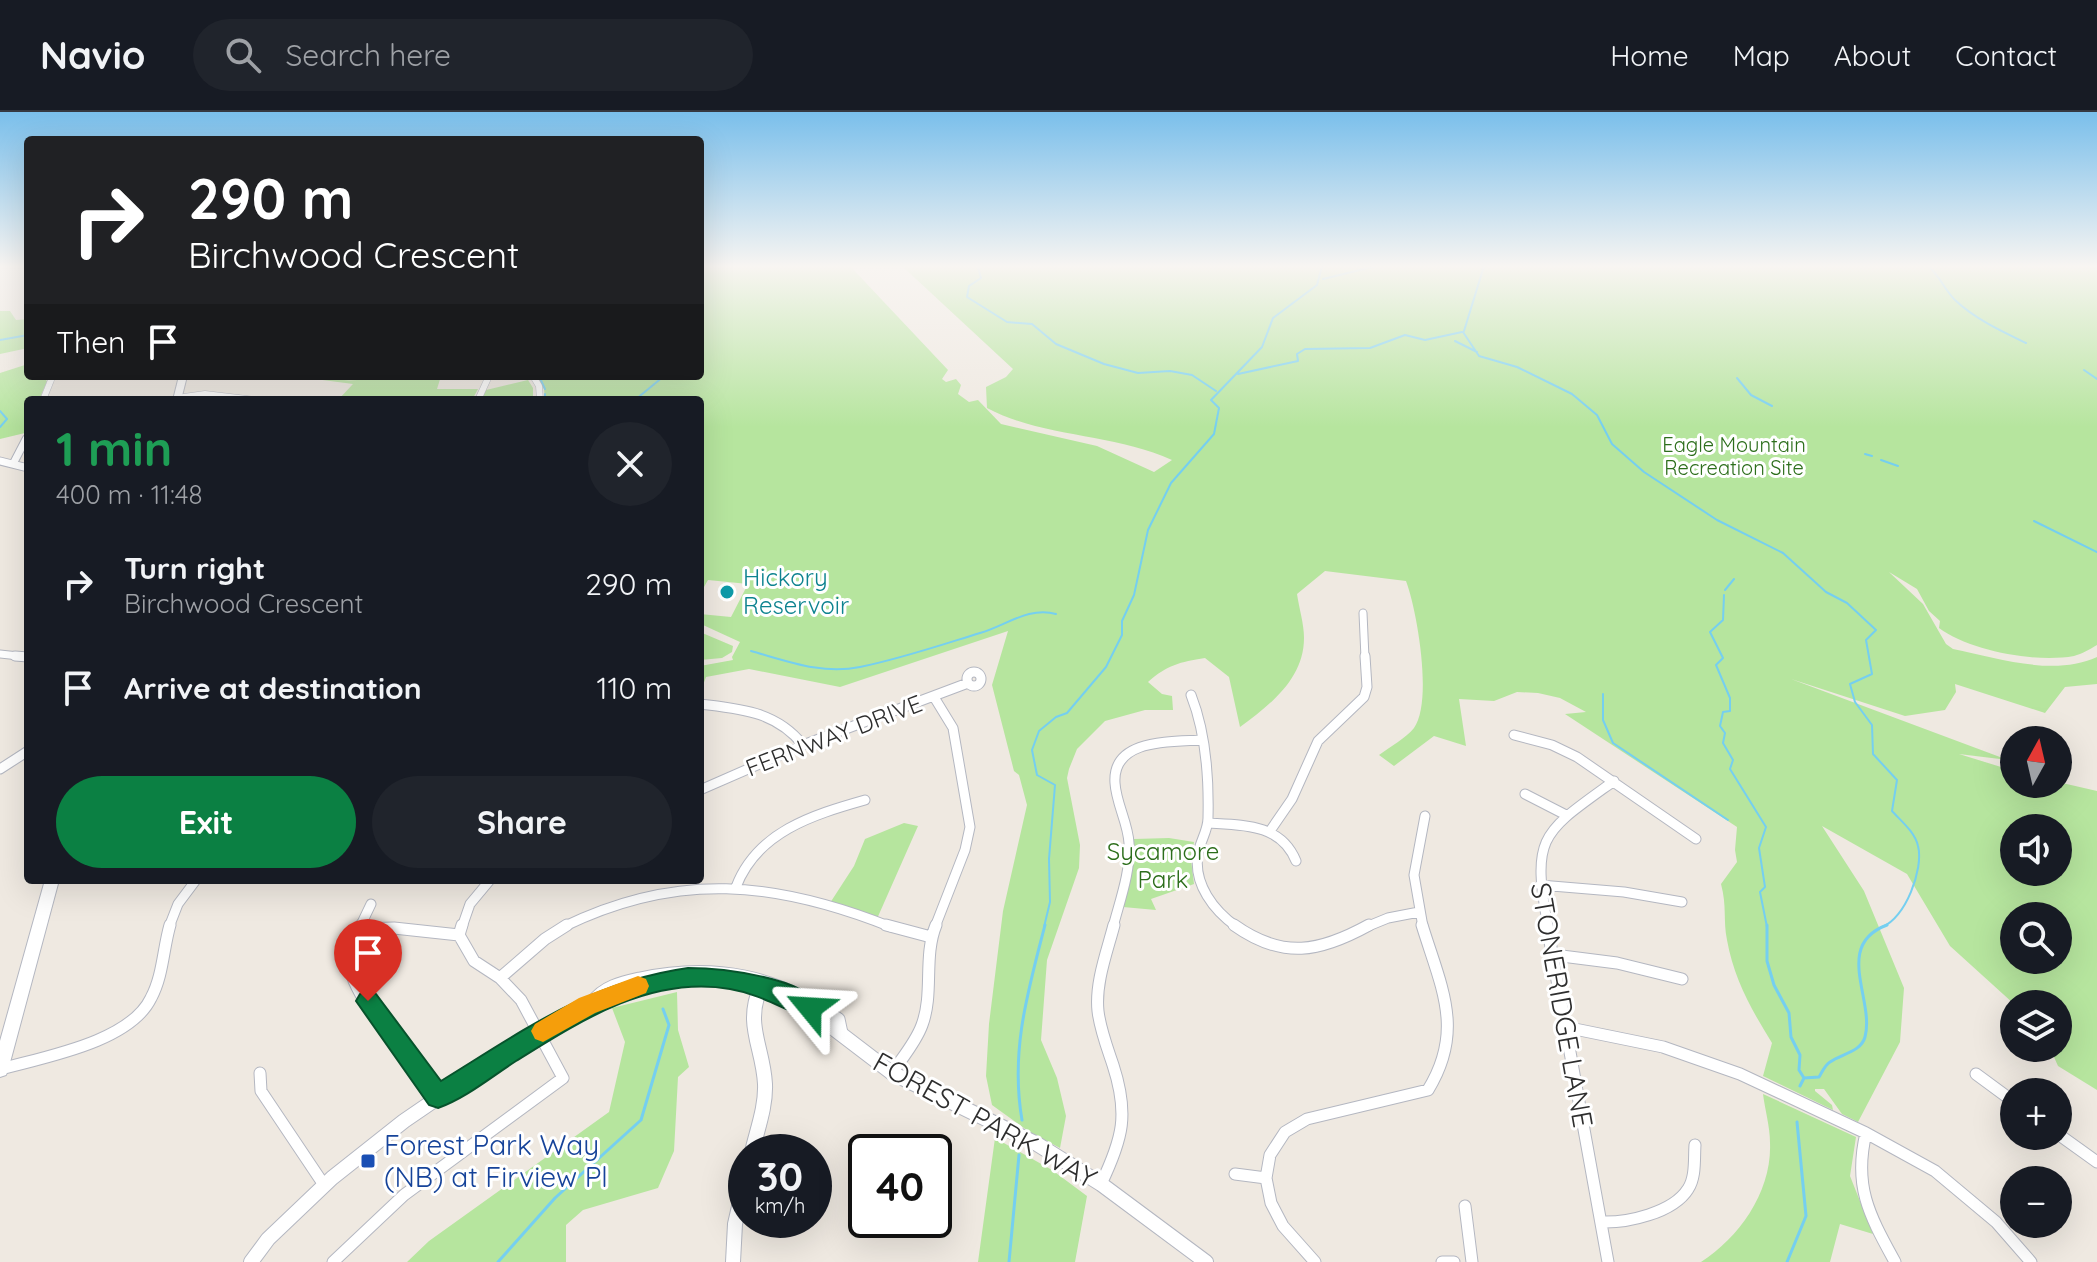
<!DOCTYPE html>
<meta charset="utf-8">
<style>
body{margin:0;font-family:Quicksand,sans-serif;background:#20242c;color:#f1f3f6;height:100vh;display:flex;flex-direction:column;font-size:30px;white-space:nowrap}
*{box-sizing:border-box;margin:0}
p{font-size:26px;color:#9ea1a6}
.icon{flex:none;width:44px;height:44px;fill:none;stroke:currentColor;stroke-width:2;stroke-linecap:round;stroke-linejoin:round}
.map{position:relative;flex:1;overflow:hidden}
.details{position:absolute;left:24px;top:284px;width:680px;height:488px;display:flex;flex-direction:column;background:#171b24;border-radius:8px;box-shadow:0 8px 32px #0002}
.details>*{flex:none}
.hud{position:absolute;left:24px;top:24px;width:680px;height:244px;border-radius:8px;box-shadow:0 8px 32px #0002;background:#202124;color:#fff;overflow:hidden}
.needle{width:52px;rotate:8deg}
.buttons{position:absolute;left:2000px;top:614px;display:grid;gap:16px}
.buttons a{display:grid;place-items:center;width:72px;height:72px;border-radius:50%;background:#171b24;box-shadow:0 8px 32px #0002;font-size:40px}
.speed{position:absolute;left:728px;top:1022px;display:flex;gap:16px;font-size:40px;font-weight:700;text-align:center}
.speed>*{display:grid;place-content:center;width:104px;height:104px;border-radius:50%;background:#171b24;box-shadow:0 8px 32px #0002;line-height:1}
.speed small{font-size:20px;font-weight:400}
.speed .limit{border:4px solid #111;border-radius:12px;background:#fff;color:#111}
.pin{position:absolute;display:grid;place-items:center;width:68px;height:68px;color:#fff;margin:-82px -34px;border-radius:50% 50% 50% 0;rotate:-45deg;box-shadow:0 0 8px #0007}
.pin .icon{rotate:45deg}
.me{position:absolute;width:88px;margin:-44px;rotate:297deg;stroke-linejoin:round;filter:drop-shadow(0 0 6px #0008)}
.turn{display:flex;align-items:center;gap:28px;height:168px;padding:0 32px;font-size:36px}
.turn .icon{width:104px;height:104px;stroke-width:2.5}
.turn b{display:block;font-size:56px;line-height:68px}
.then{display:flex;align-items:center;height:76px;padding:0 32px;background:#0003;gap:16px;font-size:30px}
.round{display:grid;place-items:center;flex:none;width:84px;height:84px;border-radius:42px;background:#20242c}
.headline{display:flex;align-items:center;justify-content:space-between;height:136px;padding:0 32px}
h1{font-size:48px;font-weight:800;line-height:60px;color:#1e9e55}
.action{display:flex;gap:16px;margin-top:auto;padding:16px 32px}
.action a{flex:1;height:92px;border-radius:48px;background:#0b8043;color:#fff;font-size:32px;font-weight:800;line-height:92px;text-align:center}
.action a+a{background:#20242c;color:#f1f3f6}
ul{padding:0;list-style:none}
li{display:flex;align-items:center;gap:24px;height:104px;padding:0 32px}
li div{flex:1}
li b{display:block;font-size:30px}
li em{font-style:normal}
header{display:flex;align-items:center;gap:48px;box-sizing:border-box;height:112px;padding:0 40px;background:#171b24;border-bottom:2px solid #363941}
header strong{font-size:38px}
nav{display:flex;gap:44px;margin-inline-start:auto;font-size:28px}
.search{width:560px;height:72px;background:#20242c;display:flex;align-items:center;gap:20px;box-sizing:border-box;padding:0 28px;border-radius:44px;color:#9ea1a6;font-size:30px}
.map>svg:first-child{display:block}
.green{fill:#b6e59e;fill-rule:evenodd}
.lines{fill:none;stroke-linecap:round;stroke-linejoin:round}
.stream-far1{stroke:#75cff0;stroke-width:2}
.stream{stroke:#75cff0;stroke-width:3}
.minor-far3-casing{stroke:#b4b7c1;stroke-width:7}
.minor-far2-casing{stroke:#b4b7c1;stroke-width:9}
.minor-far1-casing{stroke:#b4b7c1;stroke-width:11}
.minor-casing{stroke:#b4b7c1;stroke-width:13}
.tertiary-casing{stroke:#b4b7c1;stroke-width:16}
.secondary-casing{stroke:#b4b7c1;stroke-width:2}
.minor-far3{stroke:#fff;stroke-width:6}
.minor-far2{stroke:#fff;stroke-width:7}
.minor-far1{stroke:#fff;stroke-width:9}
.minor{stroke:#fff;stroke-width:11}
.tertiary{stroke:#fff;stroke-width:14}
.secondary{fill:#fff;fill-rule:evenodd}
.route{fill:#0b8043;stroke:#07532c;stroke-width:2}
.slow{fill:#f59e0b}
.culture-dot{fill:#0f9aa8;stroke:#fff;stroke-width:3}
.transit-dot{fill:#1a4fb4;stroke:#fff;stroke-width:3}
.labels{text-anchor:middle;stroke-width:6;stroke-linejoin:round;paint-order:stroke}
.far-park-label{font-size:20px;fill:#2c6e1b;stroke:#fff}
.culture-label{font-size:24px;fill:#0d838f;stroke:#fff;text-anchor:start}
.street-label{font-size:24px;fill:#2e2e2e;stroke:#fff}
.park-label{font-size:24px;fill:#2c6e1b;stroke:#fff}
.near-street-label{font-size:28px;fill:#2e2e2e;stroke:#fff}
.near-transit-label{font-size:28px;fill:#164399;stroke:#fff;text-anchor:start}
</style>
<header>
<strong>Navio</strong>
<div class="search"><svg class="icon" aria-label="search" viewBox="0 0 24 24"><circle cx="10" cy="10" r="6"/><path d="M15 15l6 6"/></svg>Search here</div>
<nav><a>Home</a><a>Map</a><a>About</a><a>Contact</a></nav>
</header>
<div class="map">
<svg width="2097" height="1150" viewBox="0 0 2097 1150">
<rect width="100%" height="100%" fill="#efe9e1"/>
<!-- green -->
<path class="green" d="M700,154H850L948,258L942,267L946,270L956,267L961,273L958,282L969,290L978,288L1001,312L1097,334L1154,360L1172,348C1113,321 1044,326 987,296L986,275L1006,265L1013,257L902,154H2097V533C2090,537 2082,542 2074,544C2036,551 1970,539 1939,516L1940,509L1929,499L1917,477L1889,460L1923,492L1946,532L1953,537C1998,546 2054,565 2097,545V572L2065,575L2045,601L1955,572L1956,580L1945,598L1905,604L1791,567L2008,648L1959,642L2014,659V672L2058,670L2097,679V978L2058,954L2050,936H2058V892H2014L1950,834L1907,762L1822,714L1864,779L1904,876L1900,930L1858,1010L1842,1002L1824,977H1815V979L1832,993L1833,998L1763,964L1772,931C1751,897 1734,867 1727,828C1723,808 1727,794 1721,772L1737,750L1735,738L1737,715L1565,602L1586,600L1560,586L1538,581L1517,580L1494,589L1459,587L1466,634L1434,624L1394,654L1379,643C1390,635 1406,626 1414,616C1433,590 1417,498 1406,469L1325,459L1297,482C1299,496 1304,512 1304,526C1304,567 1270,593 1240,615L1229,565L1205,546C1180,550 1167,553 1148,570L1162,582L1172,584L1173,598H1145L1105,609L1077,637L1069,657L1067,666L1080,733L1079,756L1047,848L1041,928L1057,966L1066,1004L1060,1036L1028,1019L992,993L986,964L989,912L1003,799L1027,693L1019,663L1014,659L992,573L1008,519L840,575L749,557L706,565L700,581V554L733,548L732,545L740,530L703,513L700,502L731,505L748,472L708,468L700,482V288H545L544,277L537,264H700ZM2014,716H2058V760H2014ZM2014,804H2058V848H2014Z
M0,199H10L16,208L28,207V236L0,242Z
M28,252V264H41L47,269L39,288H28V313L25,321L0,327V261Z
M292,264L357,269L318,264L359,268L370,264H441L437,277H478L472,288H338L353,272Z
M528,268L533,276V288H481L486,278Z
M700,520L733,534L732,540L722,546L700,548Z
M904,711L918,714L876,809L830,791L854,754L865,727Z
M1169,726L1194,730L1191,748L1194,772L1151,787L1156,798L1123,795L1134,749V727Z
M677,880L678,918L689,955L678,965L674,1039L658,1076L583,1098L566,1113V1150H407L429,1129L609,1000L625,930L612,896Z
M1763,982L1856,1025L1850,1064L1873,1122L1840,1112L1830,1150H1701C1740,1125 1772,1079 1770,1031C1770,1015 1765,998 1763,982Z
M995,1026L1052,1058L1087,1084L1075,1150H978Z"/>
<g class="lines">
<!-- stream-far1 -->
<path class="stream-far1" d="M1928,154C1940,164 1944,177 1955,188C1975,207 2001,219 2026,231
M978,155L981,166L969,174L967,185L1007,210L1032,212L1056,232L1104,252L1138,261L1170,259L1192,263L1216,279
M1323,167L1376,154
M1464,219L1484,154
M1463,220L1479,244L1517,255L1572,282L1597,303L1612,332L1644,360L1717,408L1783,441L1826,480L1847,491L1876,518L1866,528L1872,562L1850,572L1855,590L1872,613L1873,642L1897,668L1892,699C1901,709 1915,720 1918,734C1924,757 1905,807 1882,815
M0,228L28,223
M1455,229L1477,240
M2084,258L2097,267
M1238,262L1298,249L1297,242L1305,237L1370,236L1405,223L1425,228L1462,220
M539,264L545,277
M1737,266L1751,283L1772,294
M545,282V288
M635,288L664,264
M0,299L7,307L0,315
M1865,342L1872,344
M1881,348L1898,354
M2034,409L2097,440
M1725,478L1734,467
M1724,483L1723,508L1710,520L1723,546L1716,553L1730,586V599L1723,600L1720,614L1725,621L1723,631L1733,648L1730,657L1766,715L1759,736L1765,775L1760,780L1767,815
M751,539C787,549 822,563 860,555C900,547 941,533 980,521C1005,514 1029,494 1056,502
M1603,582V608L1613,631L1728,708
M1044,815L1050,790L1049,747L1055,673L1037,663L1032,638L1039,619L1056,605L1067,601L1106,555L1122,523V509L1134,483L1148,418L1171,371L1214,322L1219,296L1211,288L1262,235L1273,206L1317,173L1322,154"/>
<!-- stream -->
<path class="stream" d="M1767,813V849L1774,873L1789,901L1791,925L1800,943L1799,958L1804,966
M1800,974L1804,966L1819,965C1822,960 1825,953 1830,950C1841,942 1861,940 1865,925C1875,888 1833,833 1887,813
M1022,1008C1010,939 1028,879 1045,813
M498,1150L555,1086L641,1008L669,913L663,897
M1009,1150L1019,1043
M1787,1150L1806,1104L1797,1010"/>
<defs>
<path id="minor-far3" d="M533,264L539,274L540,288
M177,286L205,282L255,288
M43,288L51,268L49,264
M478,288L489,264
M25,329L28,323"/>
<path id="minor-far2" d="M0,349L28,356
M13,352L26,327
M1363,501L1365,546
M0,542L28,545"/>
<path id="minor-far1" d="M15,544L28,545
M967 567a7 7 0 1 1 14 0a7 7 0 1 1-14 0Z
M1191,583C1206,621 1209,666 1208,706C1208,719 1200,729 1198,742C1193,772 1214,799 1237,815
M934,585L953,616L970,715L965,738L935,815
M700,592C740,597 776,599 803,633
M1514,623L1552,633L1577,645L1696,727
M0,657L28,639
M700,678L803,633L968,571
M1525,682L1566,703
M1209,711C1244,713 1281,712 1296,749
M1270,719L1292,687L1318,629L1364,585L1367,575L1365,544
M1540,773L1624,780L1682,790
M736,775C757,720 812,703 865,688
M169,815L178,792L196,768
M360,815L371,792
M462,815L470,792L490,768
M563,815C677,759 775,769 891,815
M1113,815C1120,788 1131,759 1129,731C1128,711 1116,691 1115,671C1112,626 1172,630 1202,628
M1366,815L1388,806L1419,800
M1423,815L1414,763L1425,704
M1548,815C1531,723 1542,721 1614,669"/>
<path id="minor" d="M361,813C355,824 349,837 349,849C350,886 416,952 438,985
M886,813L931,825
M1234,813C1283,848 1320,840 1369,813
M1547,813L1608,1150
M360,817L394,816L459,823
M1554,843L1617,851L1682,867
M500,866L545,827L567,813
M592,890C603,874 622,870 640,866C714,850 778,863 839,907L842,921
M1565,915L1663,935L1740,962L1866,1021L1935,1059L1996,1110L2031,1150
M1,957C44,945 130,930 151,886C163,864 163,837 170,813
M260,961L261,979L324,1073
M892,961C902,946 916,930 922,913C934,881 923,845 936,813
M1976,962L2014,990
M1866,1021C1853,1075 1870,1104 1895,1150
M2058,1022L2097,1050
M1235,1062L1266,1066
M1101,1072C1123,1026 1129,1002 1113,953C1107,935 1100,917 1098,899C1095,871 1107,840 1114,813
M1465,1094L1472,1150
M1601,1110C1627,1111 1673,1101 1688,1077C1696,1065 1694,1047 1695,1033
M333,1150L404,1083L563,966L521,888L500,866L474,849L459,823L462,813
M1315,1150L1283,1114L1271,1091L1266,1066L1270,1043L1285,1020L1307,1007L1428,978C1465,918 1441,875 1422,813
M1442,1150H1454"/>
<path id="tertiary" d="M752,1040C757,1018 766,995 765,972C763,934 744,913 761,874
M251,1150L268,1127L332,1066L404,1009L480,957L601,887L651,871L704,865L739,869L795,887L892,961L1037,1032L1101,1072L1206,1150
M733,1150L735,1112L746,1064"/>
<path id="secondary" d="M179,264H187L181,288H173Z
M45,768H59L8,958L6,963L0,965V929Z"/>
</defs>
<!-- minor-far3 casing -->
<use href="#minor-far3" class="minor-far3-casing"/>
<!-- minor-far2 casing -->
<use href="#minor-far2" class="minor-far2-casing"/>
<!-- minor-far1 casing -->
<use href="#minor-far1" class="minor-far1-casing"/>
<!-- minor casing -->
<use href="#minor" class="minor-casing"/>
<!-- tertiary casing -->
<use href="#tertiary" class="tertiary-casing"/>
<!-- secondary casing -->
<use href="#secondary" class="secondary-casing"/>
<!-- minor-far3 -->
<use href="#minor-far3" class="minor-far3"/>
<!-- minor-far2 -->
<use href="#minor-far2" class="minor-far2"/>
<!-- minor-far1 -->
<use href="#minor-far1" class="minor-far1"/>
<!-- minor -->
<use href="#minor" class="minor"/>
<!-- tertiary -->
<use href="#tertiary" class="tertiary"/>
<!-- secondary -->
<use href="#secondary" class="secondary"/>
</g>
<!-- sky -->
<linearGradient id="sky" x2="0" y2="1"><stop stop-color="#7abfeb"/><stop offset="0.49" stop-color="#f8f5f2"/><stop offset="1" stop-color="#f8f5f2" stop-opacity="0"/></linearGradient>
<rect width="2097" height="315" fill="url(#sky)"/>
<!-- route -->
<path class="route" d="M688,856C719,856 807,865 821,896L818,904L810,907C782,897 760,882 730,877C651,863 580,909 516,949C491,965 466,986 438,996L429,993L356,889L360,882L368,879L376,882L441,969C524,918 589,870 688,856Z"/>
<!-- slow -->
<path class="slow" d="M638,864L646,867L649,874L646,881L595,901L543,930L535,927L531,919L535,912L579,886Z"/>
<!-- markers -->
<circle class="culture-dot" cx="727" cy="480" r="8"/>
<rect class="transit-dot" x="360" y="1041" width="16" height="16" rx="4"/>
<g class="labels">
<!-- far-park labels -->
<g class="far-park-label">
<text x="1734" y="340">Eagle Mountain<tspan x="1734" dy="23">Recreation Site</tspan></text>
</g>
<!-- culture labels -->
<g class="culture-label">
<text x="743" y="474">Hickory<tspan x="743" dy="28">Reservoir</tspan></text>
</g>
<!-- street labels -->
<g class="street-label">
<text transform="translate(834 624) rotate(-21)" y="8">FERNWAY DRIVE</text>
</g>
<!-- park labels -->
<g class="park-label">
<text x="1163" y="748">Sycamore<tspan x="1163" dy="28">Park</tspan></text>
</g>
<!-- near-street labels -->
<g class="near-street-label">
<text transform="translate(1562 893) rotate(80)" y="10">STONERIDGE LANE</text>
<text transform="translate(985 1008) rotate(29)" y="10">FOREST PARK WAY</text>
</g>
<!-- near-transit labels -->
<g class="near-transit-label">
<text x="384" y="1043">Forest Park Way<tspan x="384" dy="32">(NB) at Firview Pl</tspan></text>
</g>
</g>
</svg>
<div class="buttons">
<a><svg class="needle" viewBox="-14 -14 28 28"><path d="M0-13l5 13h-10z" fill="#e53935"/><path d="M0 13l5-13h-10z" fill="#9ea1a6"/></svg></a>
<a><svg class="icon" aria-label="sound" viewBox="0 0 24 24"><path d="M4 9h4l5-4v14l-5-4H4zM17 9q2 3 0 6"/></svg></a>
<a><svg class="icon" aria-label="search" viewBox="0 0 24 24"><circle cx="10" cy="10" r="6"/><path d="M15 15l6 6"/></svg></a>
<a><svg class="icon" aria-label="layers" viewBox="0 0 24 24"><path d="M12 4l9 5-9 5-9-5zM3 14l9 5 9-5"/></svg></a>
<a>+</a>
<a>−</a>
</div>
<div class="speed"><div>30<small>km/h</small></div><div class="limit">40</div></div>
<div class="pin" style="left:368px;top:889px;background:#d93025"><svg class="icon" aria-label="arrive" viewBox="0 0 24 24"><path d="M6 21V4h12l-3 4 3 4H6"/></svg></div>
<svg class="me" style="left:810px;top:896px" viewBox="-20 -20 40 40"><path d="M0-17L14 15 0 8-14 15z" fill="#0b8043" stroke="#fff" stroke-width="4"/></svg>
<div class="hud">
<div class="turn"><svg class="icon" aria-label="right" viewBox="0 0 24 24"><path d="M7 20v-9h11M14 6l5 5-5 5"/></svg><div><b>290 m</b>Birchwood Crescent</div></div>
<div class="then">Then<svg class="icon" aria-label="arrive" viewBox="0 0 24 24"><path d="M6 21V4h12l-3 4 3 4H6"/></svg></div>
</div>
<section class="details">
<div class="headline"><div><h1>1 min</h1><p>400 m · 11:48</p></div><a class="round"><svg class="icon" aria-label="close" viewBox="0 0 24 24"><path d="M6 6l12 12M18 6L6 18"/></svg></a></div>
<ul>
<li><svg class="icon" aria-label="right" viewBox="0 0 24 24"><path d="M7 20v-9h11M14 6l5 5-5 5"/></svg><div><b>Turn right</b><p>Birchwood Crescent</p></div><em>290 m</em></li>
<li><svg class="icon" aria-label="arrive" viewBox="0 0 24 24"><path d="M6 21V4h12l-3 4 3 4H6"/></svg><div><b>Arrive at destination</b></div><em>110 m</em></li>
</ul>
<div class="action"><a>Exit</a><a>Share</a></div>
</section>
</div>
